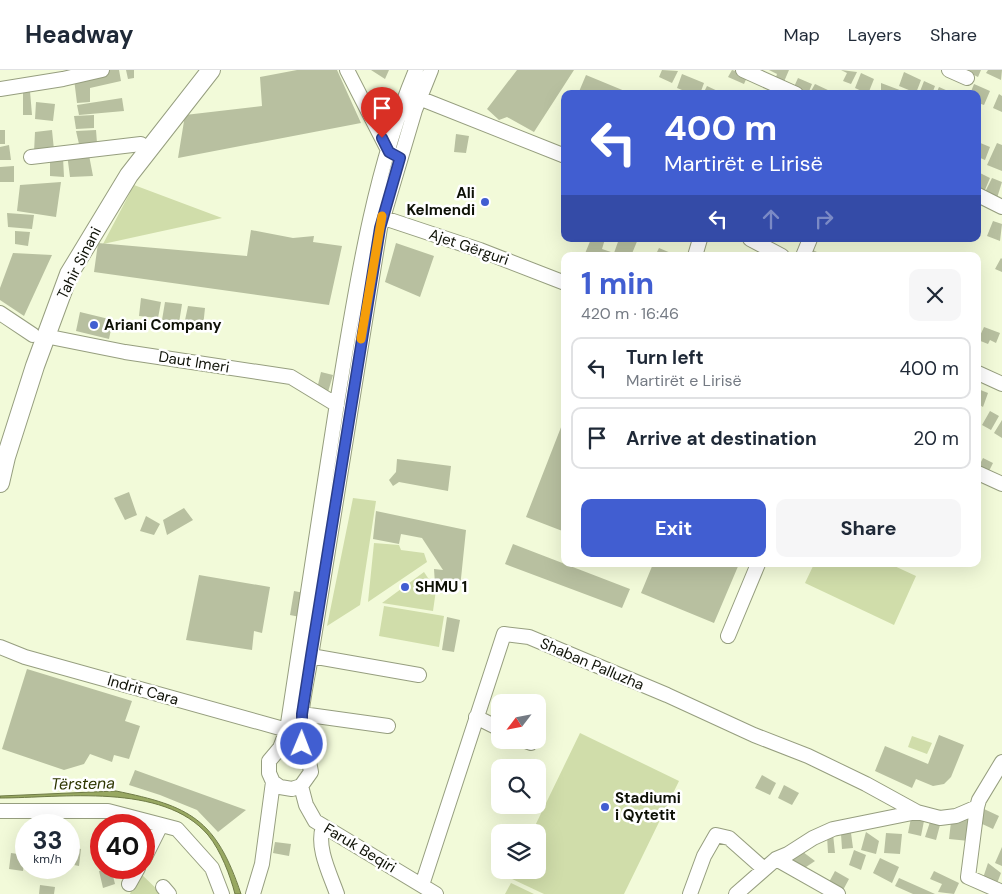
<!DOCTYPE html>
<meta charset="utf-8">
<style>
body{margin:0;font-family:"DM Sans",sans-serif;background:#f6f6f7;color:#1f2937;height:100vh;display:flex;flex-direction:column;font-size:19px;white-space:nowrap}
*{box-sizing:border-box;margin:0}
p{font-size:16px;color:#747a83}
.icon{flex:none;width:28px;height:28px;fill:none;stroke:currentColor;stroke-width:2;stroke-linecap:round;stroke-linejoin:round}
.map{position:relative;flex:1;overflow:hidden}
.panel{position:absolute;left:561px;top:182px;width:420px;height:315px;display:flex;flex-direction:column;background:#fff;border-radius:10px;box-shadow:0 5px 20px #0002}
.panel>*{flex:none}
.guide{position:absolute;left:561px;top:20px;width:420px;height:152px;border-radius:10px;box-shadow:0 5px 20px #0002;background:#415ed1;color:#fff;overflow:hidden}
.needle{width:32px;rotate:238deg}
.controls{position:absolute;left:491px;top:624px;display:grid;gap:10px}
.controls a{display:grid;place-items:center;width:55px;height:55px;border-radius:10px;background:#fff;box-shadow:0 5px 20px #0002;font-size:25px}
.speed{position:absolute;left:15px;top:744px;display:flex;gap:10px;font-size:25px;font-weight:700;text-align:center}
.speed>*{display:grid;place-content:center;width:65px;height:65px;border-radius:50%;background:#fff;box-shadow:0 5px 20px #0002;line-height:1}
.speed small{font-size:12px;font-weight:400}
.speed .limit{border:8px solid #d22;background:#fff;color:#111}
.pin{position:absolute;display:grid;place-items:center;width:42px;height:42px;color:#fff;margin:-51px -21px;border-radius:50% 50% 50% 0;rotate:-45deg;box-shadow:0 0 5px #0007}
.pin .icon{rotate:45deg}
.me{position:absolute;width:55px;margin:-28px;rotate:1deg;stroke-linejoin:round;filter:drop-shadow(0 0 4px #0008)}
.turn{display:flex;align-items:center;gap:18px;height:105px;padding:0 20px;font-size:22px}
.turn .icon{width:65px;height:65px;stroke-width:2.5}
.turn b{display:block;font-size:35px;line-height:42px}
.lanes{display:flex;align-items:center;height:48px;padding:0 20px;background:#0003;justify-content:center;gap:25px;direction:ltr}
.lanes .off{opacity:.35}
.round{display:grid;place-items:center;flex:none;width:52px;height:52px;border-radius:10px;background:#f6f6f7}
.headline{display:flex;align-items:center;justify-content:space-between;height:85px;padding:0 20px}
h1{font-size:30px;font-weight:700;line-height:38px;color:#415ed1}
.primary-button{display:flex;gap:10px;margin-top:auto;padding:10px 20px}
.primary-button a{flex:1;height:58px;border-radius:10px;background:#415ed1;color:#fff;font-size:20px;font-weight:700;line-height:58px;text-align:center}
.primary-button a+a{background:#f6f6f7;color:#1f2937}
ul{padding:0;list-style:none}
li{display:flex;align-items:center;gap:15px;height:62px;margin:0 10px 8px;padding:0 10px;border:2px solid #e0e1e3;border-radius:10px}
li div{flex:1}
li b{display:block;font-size:19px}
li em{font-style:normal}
header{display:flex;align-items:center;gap:30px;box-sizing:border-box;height:70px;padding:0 25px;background:#fff;border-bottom:1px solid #e0e1e3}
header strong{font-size:24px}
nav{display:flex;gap:28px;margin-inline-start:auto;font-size:18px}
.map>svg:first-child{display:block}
.green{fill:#d0ddaa}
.water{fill:#98a861;stroke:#6f7b46}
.building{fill:#b8c0a0}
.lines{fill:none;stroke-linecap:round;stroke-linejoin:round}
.minor-casing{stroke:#969e7f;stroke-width:16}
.major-casing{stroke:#969e7f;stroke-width:20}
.minor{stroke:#fff;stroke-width:14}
.major{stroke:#fff;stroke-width:18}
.route-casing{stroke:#2a3d88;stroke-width:12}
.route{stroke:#415ed1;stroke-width:9}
.slow{stroke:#f59e0b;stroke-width:9}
.poi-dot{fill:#415ed1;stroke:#fff;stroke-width:2}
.labels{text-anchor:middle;stroke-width:5;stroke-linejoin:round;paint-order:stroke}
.poi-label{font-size:15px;font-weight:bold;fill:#0e1106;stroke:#fff;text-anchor:start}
.street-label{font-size:15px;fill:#0e1106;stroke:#fff}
.water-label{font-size:16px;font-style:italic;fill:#2d3500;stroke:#fff}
</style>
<header>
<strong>Headway</strong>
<nav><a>Map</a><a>Layers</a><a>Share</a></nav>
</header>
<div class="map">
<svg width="1002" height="824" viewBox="0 0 1002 824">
<rect width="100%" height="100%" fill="#f2fad9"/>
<!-- green -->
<path class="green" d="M134,115L222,148L103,174Z
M353,428L376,431L360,535L327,556Z
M374,473L399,475L401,480L424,483L427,492L368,532Z
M814,494H890L916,506L894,555L805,513Z
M424,502L436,520L433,541L382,533Z
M384,536L444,546L439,577L379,566Z
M580,663L679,711L624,824H544L510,808L514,800H538V762H532Z
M912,666L932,673L927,684L908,677Z
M139,802L162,824H130Z
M511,813L534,824H505Z"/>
<!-- water -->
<path class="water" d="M116,721C190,736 216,749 241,824H235C230,805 221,781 208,765C163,712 61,728 0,728V726Z"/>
<!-- building -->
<path class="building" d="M109,0H119L121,11L90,18V32L77,33L74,9Z
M126,0H134V8L128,9Z
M297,0H337L361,53L178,88L185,45L262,36L260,7Z
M371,0H389L385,9Z
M517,0H574L534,62L507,47L499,50L487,39Z
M662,0L678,1L672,13L659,7Z
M732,0L748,5L744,14L728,7Z
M769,0H789L783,14L775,10L777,4Z
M841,0L857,2L851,14L843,11L847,3Z
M964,0H981L978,7Z
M988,0H1002L1001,10L986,3Z
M904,2L921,10L916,23L899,16Z
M861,3L874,9L868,24L855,18Z
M682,4L704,13L700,24H692L677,18Z
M586,5L632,24H578Z
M798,8L812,14L808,24L793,19Z
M924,11L935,16L932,24H919Z
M881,13L905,22L904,24L888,21L887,24H881Z
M815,14L830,21L829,24H817L811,21Z
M974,14L990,21L984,35L978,33V24H970Z
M707,16L724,24H703Z
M939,17L948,21L947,24H936Z
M30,21L32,45H23V22Z
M999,24L1002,26V42L993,38Z
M122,28L124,41L79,45L77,35Z
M36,32L55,34L53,51L35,49Z
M94,45V58L76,59L74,46Z
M0,60H5V74H0Z
M52,60L54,80L34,82L35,62Z
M96,60L97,73L79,74L76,61Z
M456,64L469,66L466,83L454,82Z
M978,72L990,77L985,90L978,87Z
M997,73L1002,75V101L987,95Z
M9,75L11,90H0V77Z
M88,80L93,106L70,107L67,84Z
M50,87H63L64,107L50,106Z
M14,96V112H0V97Z
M980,103L990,108L984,122L978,120Z
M992,108L1002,112L997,128L985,122Z
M61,112L56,147L17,141L20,115Z
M7,143L34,145L32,159L8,157Z
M993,151L1002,154L1000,171L987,166Z
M251,160L293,168L314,166L313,172L342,176L329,235L94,202L98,173L247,186Z
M15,161L30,162L28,176L15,174Z
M591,169H605L602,179L614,183L619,169H638L631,186H584Z
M396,173L434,186L420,227L385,212Z
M659,178L678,186H655Z
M811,179L825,186H808Z
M13,183L52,185L24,246L0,230V218Z
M1001,188L1002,189V202L995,199Z
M141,228L161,232L158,248L139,246Z
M165,232L182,234L179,253L162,250Z
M188,236L205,238L203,257L184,255Z
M80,242L113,250L109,269L76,261Z
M984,257L1000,263L996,273L990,270L988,274L978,270Z
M321,302L333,305L328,322L317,319Z
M978,319L988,323L983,337L978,334Z
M990,341L999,346L991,360L982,355Z
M565,347V462L526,447Z
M1002,350V368L994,363Z
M983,388L993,393L989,401L979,396Z
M397,389L451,396L448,421L399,412L393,416L389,410L396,402Z
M129,422L137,445L125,450L114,428Z
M184,438L193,450L167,465L163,450Z
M376,441L466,460L460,518L435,514L434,499L443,500L422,468L401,464L399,474L373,469Z
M146,446L160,454L154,465L140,461Z
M513,474L630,519L622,538L505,494Z
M653,494H739L714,553L641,523Z
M199,505L270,517L262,563L254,561L252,580L186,570Z
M294,521L304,523L300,547L290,545Z
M447,547L460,550L454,582L442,580Z
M27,599L132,631L125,651L140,656L129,689L114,685L112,692L90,684L84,694L64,700L2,679Z
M939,665L964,675L951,707L944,714L933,716L916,709L912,718L875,701L885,676L928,694Z
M135,700L246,740L218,762L197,740L160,725L129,715Z
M762,705L776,713L770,725L755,718Z
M784,715L799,723L792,735L778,728Z
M984,739L999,746L993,759L978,752Z
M971,747L969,771L949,769L951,752Z
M911,748L924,751L921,766L908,763Z
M930,752L940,755L936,770L925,767Z
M100,760H101V776L95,773Z
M866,762L879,771L876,784L861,780Z
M851,763L853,778L842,779L841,764Z
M886,763L902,764L900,784L884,783Z
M833,764L835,783H828L827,766Z
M275,772L291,774L289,786L273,783Z
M71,777L81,779L79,796L69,794V780Z
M1002,777V796L995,793Z
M854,780L866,785L861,800L849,795Z
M803,782L815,791L803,799L791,790Z
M11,783L25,785L23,801L9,799Z
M880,788L899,797L892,813L873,803Z
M988,793L1001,803L996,816L982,811Z
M111,798L115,814L103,818L99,801Z
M835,801L849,809L842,822L828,814Z
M934,801L959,813L954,824L938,822L942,814L930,809Z
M899,808L935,824H913L895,816Z
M40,815L55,817L54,824H39Z"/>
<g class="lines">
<defs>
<path id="minor" d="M347,0L389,82L393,84
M743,0L796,24
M949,0L967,8
M0,19L63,9L102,0
M419,28L565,86
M31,87L141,74
M978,125L1002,137
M375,145L480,180L565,213
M750,169L782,186
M695,186L700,169
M803,186L810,169
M0,243L33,265
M45,266L125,282L291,307L337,335
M978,303L1002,314
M978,403L1002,414
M728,566L758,494
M0,577L25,587L287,660
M311,586L419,605
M302,644L388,656
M476,647L500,659
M523,670L531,673
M280,678L295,676L308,686L311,702L301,716L292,719L280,717L273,712L269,703V691L280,678L287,660C303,549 321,438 338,327C356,218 373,102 416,0
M304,681C295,656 307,613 311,586L380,158L415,40L431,0
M301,716L306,735L315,751L436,824
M977,737L968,807L1002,822
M0,741H108L177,759L212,798L222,824
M323,757C316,777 330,804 337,824
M144,789L161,755
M776,789L838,824
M129,814L138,798
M422,815L504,564L529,567L667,625L754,665L808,686L866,714L917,742
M163,817L169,824
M253,824L262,794L273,712
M690,824L704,786L716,765L729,768L764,799
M736,824L776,789L788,784L813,768L833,759L917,742L940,748L956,746L977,737L979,730L1002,692"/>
<path id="major" d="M0,413L6,387L35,296L69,204L129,105L211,0"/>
</defs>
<!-- minor casing -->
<use href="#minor" class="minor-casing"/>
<!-- major casing -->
<use href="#major" class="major-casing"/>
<!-- minor -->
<use href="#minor" class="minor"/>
<!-- major -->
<use href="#major" class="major"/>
</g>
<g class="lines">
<defs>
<path id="route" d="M302,674V644L311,586L380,158L400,88L389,82L382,68"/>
</defs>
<!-- route casing -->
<use href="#route" class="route-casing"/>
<!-- route -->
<use href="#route" class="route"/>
<!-- slow -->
<path class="slow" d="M361,269L382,146"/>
</g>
<!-- markers -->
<g class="poi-dot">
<circle cx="485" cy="132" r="5"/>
<circle cx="94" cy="255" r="5"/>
<circle cx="405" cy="517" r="5"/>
<circle cx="605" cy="737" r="5"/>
</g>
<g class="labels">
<!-- poi labels -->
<g class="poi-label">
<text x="475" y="128" text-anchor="end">Ali<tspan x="475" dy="17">Kelmendi</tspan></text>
<text x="104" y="260">Ariani Company</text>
<text x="415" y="522">SHMU 1</text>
<text x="615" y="733">Stadiumi<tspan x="615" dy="17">i Qytetit</tspan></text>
</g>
<!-- street labels -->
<g class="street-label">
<text transform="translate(469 177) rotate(19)" y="5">Ajet Gërguri</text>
<text transform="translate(79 193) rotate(-63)" y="5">Tahir Sinani</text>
<text transform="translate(194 292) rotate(9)" y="5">Daut Imeri</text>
<text transform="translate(592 594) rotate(23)" y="5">Shaban Palluzha</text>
<text transform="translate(143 620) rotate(16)" y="5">Indrit Cara</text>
<text transform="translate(360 778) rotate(31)" y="5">Faruk Beqiri</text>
</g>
<!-- water labels -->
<g class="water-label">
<text transform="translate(83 713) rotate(-1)" y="6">Tërstena</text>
</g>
</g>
</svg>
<div class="controls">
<a><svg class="needle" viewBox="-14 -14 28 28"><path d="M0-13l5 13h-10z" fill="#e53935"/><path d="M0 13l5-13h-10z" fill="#747a83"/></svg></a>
<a><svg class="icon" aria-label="search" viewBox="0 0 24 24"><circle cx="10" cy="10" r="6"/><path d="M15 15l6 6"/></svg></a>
<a><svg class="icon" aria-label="layers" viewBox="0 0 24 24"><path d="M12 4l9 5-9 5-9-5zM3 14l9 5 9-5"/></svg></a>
</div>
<div class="speed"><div>33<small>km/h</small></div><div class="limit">40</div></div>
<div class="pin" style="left:382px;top:68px;background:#d93025"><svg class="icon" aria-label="arrive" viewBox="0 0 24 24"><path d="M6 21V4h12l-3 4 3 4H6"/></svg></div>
<svg class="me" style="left:302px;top:674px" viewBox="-20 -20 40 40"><circle r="17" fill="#415ed1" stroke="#fff" stroke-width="3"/><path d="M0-11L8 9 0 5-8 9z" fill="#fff"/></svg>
<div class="guide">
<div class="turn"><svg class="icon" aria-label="left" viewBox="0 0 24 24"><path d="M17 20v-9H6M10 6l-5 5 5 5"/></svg><div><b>400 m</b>Martirët e Lirisë</div></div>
<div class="lanes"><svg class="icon" aria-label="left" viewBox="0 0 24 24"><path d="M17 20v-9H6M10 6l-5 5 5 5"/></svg><svg class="icon off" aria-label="ahead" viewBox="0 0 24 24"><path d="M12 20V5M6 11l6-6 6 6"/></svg><svg class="icon off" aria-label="right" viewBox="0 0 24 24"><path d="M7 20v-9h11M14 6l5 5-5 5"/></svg></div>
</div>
<section class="panel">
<div class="headline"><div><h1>1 min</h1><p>420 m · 16:46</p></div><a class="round"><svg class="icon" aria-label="close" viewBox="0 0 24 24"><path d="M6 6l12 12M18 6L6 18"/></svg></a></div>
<ul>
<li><svg class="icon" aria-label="left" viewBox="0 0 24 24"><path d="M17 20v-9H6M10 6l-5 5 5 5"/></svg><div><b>Turn left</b><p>Martirët e Lirisë</p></div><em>400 m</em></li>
<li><svg class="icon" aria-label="arrive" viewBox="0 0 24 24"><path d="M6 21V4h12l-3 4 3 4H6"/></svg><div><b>Arrive at destination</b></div><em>20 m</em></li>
</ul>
<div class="primary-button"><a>Exit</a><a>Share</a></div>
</section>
</div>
